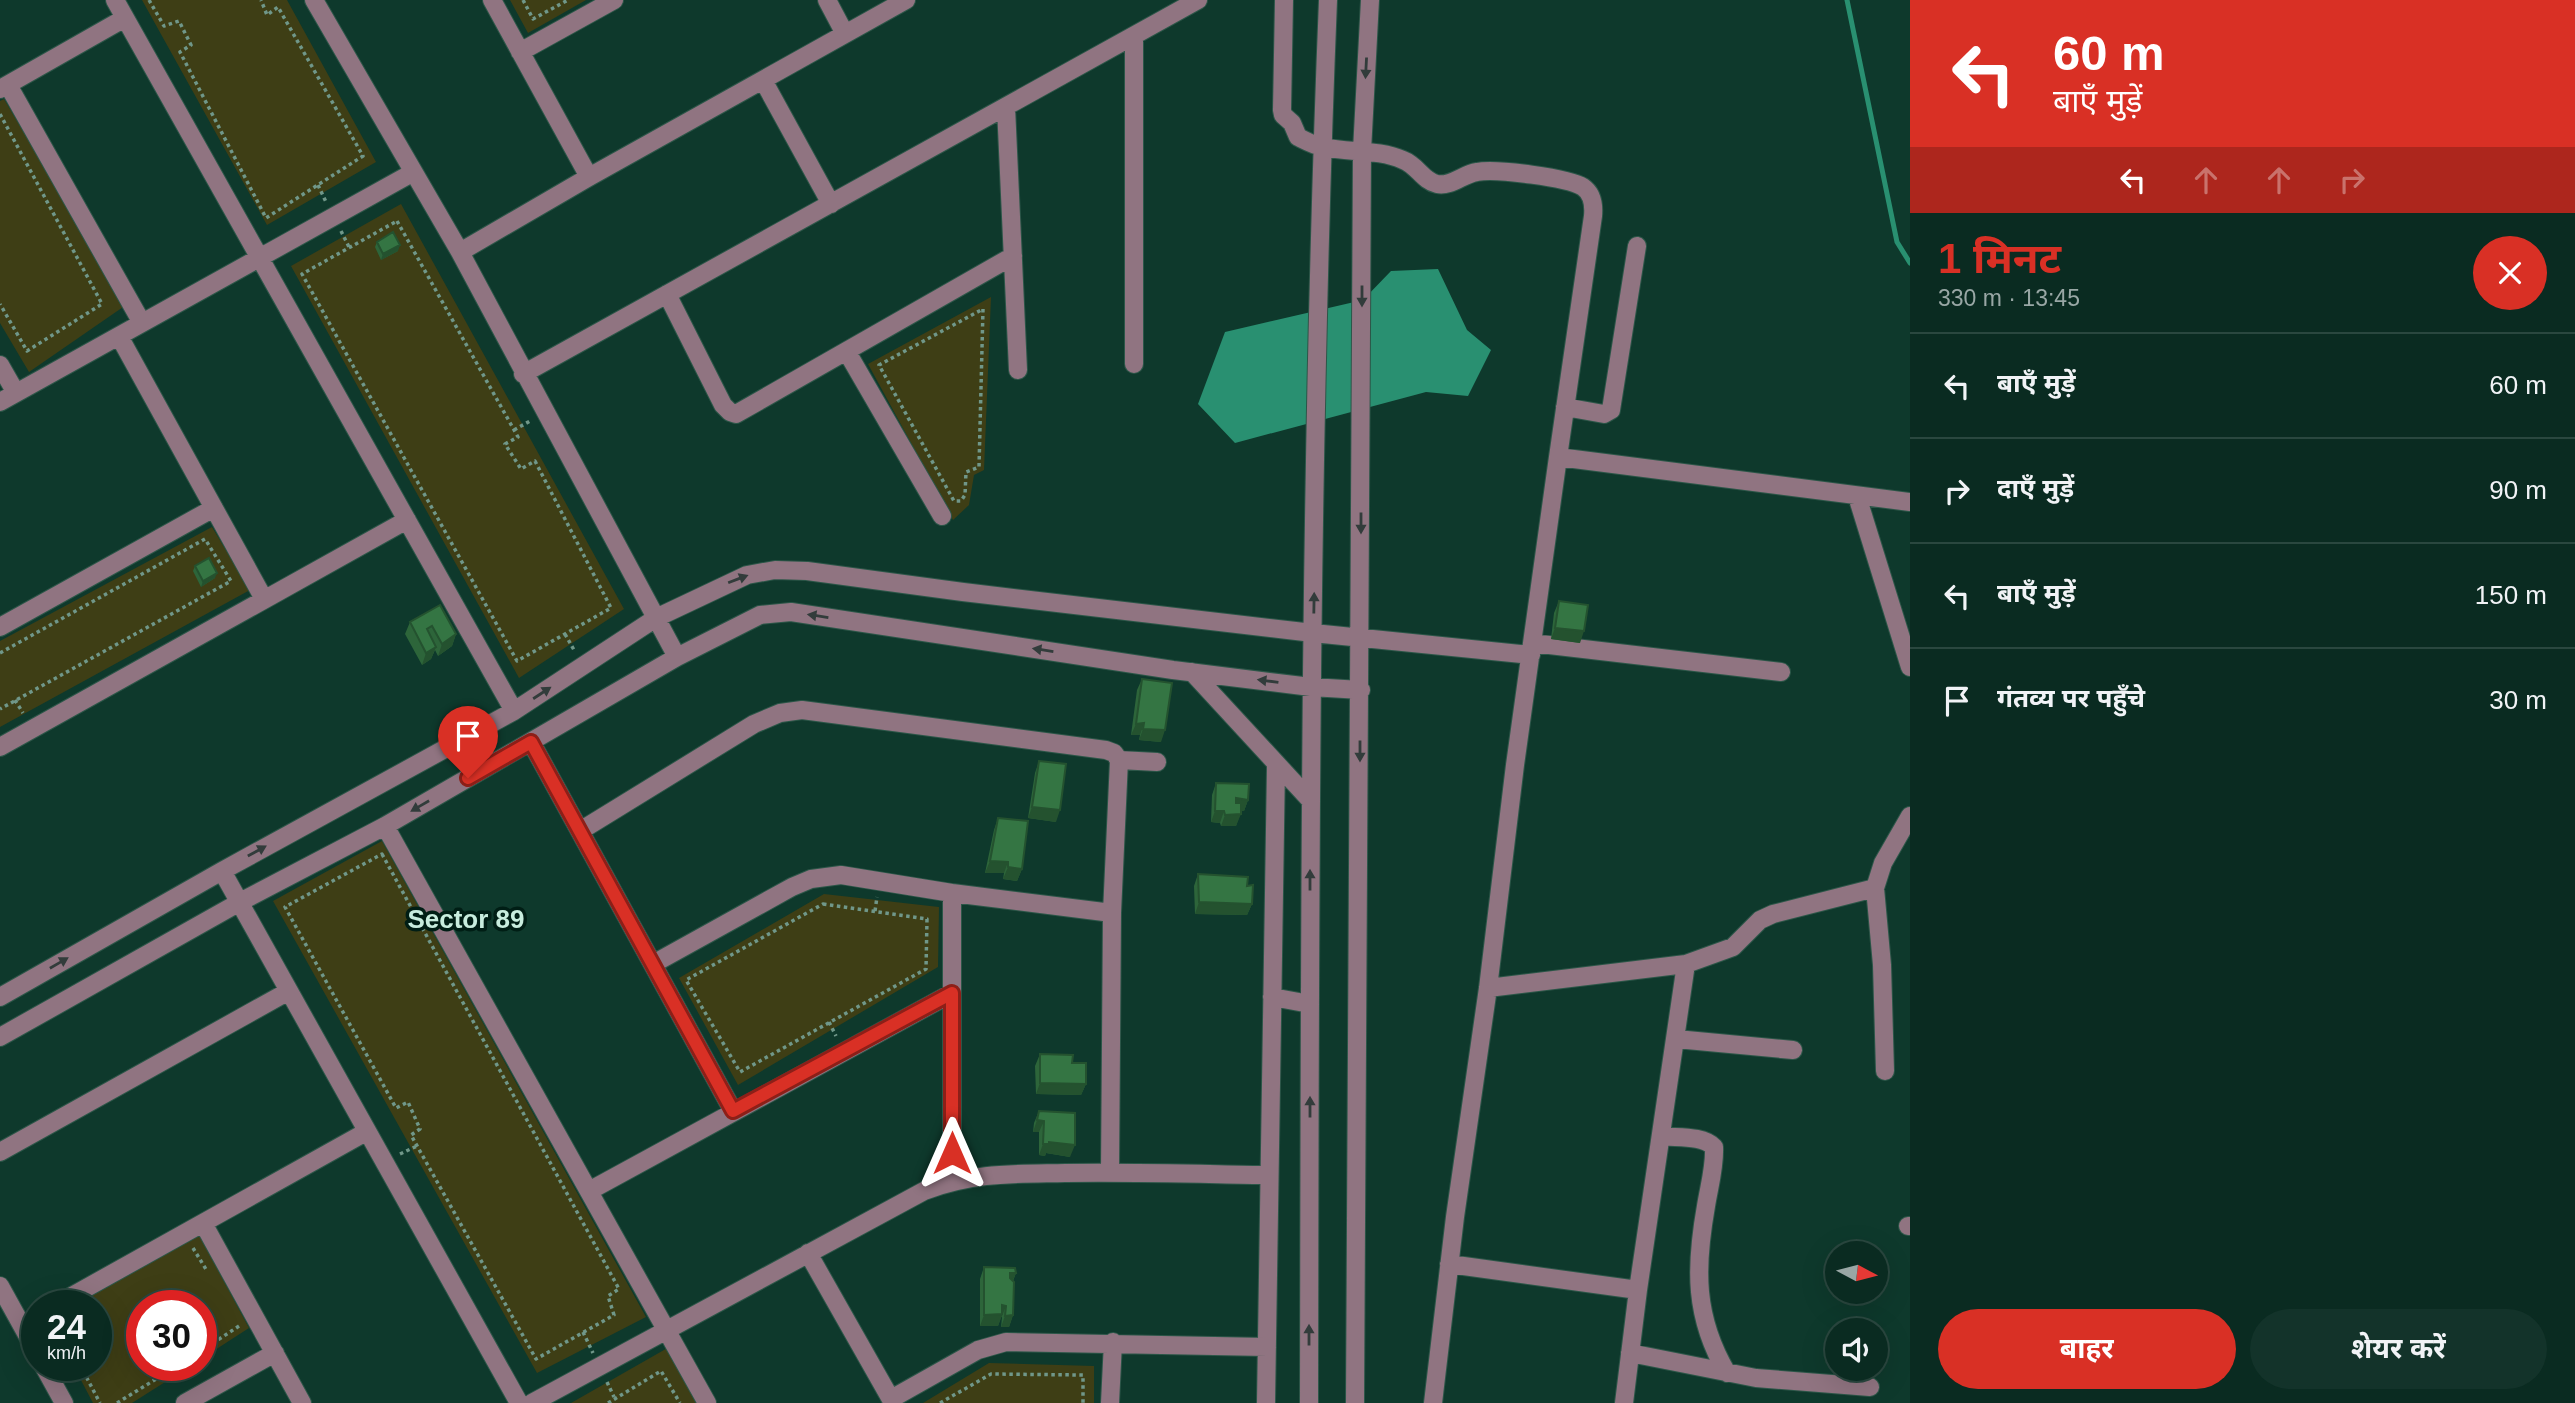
<!DOCTYPE html>
<html lang="hi">
<meta charset="utf-8">
<style>
body{margin:0;font-family:Arial,"Noto Sans Devanagari",sans-serif;background:#13332a;color:#f1f3f6;height:100vh;display:flex;flex-direction:column;font-size:26px;white-space:nowrap}
*{box-sizing:border-box;margin:0}
p{font-size:23px;color:#99a7a5}
.icon{flex:none;width:38px;height:38px;fill:none;stroke:currentColor;stroke-width:2;stroke-linecap:round;stroke-linejoin:round}
.map{position:relative;flex:1;overflow:hidden}
.drawer{display:flex;flex-direction:column;background:#0a2b21;width:665px}
.drawer>*{flex:none}
.hud{background:#d93025;color:#fff;overflow:hidden}
.needle{width:46px;rotate:97deg}
.buttons{position:absolute;left:1825px;top:1241px;display:grid;gap:14px}
.buttons a{display:grid;place-items:center;width:63px;height:63px;border-radius:50%;background:#0a2b21;box-shadow:0 7px 28px #0002,0 0 0 2px #2a473f;font-size:35px}
.speed{position:absolute;left:21px;top:1290px;display:flex;gap:14px;font-size:35px;font-weight:700;text-align:center}
.speed>*{display:grid;place-content:center;width:91px;height:91px;border-radius:50%;background:#0a2b21;box-shadow:0 7px 28px #0002,0 0 0 2px #2a473f;line-height:1}
.speed small{font-size:18px;font-weight:400}
.speed .limit{border:10px solid #d22;background:#fff;color:#111}
.pin{position:absolute;display:grid;place-items:center;width:60px;height:60px;color:#fff;margin:-72px -30px;border-radius:50% 50% 50% 0;rotate:-45deg;box-shadow:0 0 7px #0007}
.pin .icon{rotate:45deg}
.me{position:absolute;width:77px;margin:-38px;rotate:0deg;stroke-linejoin:round;filter:drop-shadow(0 0 5px #0008)}
.turn{display:flex;align-items:center;gap:24px;height:147px;padding:0 28px;font-size:32px}
.turn .icon{width:91px;height:91px;stroke-width:2.5}
.turn b{display:block;font-size:49px;line-height:60px}
.lanes{display:flex;align-items:center;height:66px;padding:0 28px;background:#0003;justify-content:center;gap:35px;direction:ltr}
.lanes .off{opacity:.35}
.round{display:grid;place-items:center;flex:none;width:74px;height:74px;border-radius:37px;background:#13332a}
.head{display:flex;align-items:center;justify-content:space-between;height:119px;padding:0 28px}
h1{font-size:42px;font-weight:700;line-height:52px;color:#d93025}
.button{display:flex;gap:14px;margin-top:auto;padding:14px 28px}
.button a{flex:1;height:80px;border-radius:42px;background:#d93025;color:#fff;font-size:28px;font-weight:700;line-height:80px;text-align:center}
.button a+a{background:#13332a;color:#f1f3f6}
ul{padding:0;list-style:none}
li{display:flex;align-items:center;gap:21px;height:105px;padding:0 28px;border-top:2px solid #2a473f}
li div{flex:1}
li b{display:block;font-size:26px}
li em{font-style:normal}
main{display:flex;flex:1;min-height:0}
.map>svg:first-child{display:block}
.green{fill:#3e3e15}
.water{fill:#299071}
.lines{fill:none;stroke-linecap:round;stroke-linejoin:round}
.stream{stroke:#299071;stroke-width:5}
.minor-casing{stroke:#2c5648;stroke-width:20}
.path{stroke:#709789;stroke-width:3.5;stroke-dasharray:3.5 3.5;stroke-linecap:butt}
.minor{stroke:#907481;stroke-width:18}
.wall{fill:#2d653a}
.shaded-wall{fill:#24522f}
.building{fill:#347543;stroke:#24522f;stroke-width:2}
.oneway{fill:#323c3b}
.route-casing{stroke:#8d1f18;stroke-width:18}
.route{stroke:#d93025;stroke-width:12}
.labels{text-anchor:middle;stroke-width:7;stroke-linejoin:round;paint-order:stroke}
.district-label{font-size:26px;font-weight:bold;fill:#c8edde;stroke:#001e15}
</style>
<main>
<div class="map">
<svg width="1910" height="1403" viewBox="0 0 1910 1403">
<rect width="100%" height="100%" fill="#0e392c"/>
<!-- green -->
<path class="green" d="M142,0H287L376,162L267,225Z
M510,0H586L528,33Z
M4,99L126,305L29,372L0,323V101Z
M401,204L624,609L519,678L291,266Z
M991,297L984,470L974,475L969,505L953,520L868,364Z
M212,527L250,590L0,727V641Z
M382,841L646,1317L537,1373L273,901Z
M824,894L939,907L938,967L738,1085L679,978Z
M199,1235L249,1328L201,1359V1306H142V1365H192L132,1403H93L73,1365H96V1306H72Z
M671,1346L701,1403H571Z
M989,1363L1094,1366V1403H923Z"/>
<!-- water -->
<path class="water" d="M1438,269L1467,330L1491,350L1468,396L1426,392L1235,443L1198,404L1225,332L1363,300L1391,271Z"/>
<g class="lines">
<!-- stream -->
<path class="stream" d="M1847,0L1897,242L1910,263"/>
<defs>
<path id="minor" d="M115,0L514,711
M314,0L460,252L677,657
M492,0L589,177
M827,0L845,34
M1284,0L1282,110L1283,115L1292,123L1298,137C1306,141 1315,146 1323,147C1349,153 1378,149 1403,160C1417,165 1423,181 1437,184C1451,187 1463,174 1477,172C1495,168 1569,178 1583,187C1593,194 1594,205 1593,216L1558,457
M520,52L614,0
M763,80L831,204
M8,85L142,323
M0,89L125,18
M1006,107L1018,370
M460,252L589,177L906,0
M667,294L723,405L730,412L736,414L1013,256
M119,336L264,599
M847,352L942,516
M1134,364V36
M0,365L16,393
M523,374L1198,0
M0,402L412,173
M1565,407L1604,414L1611,410L1637,246
M1857,496L1910,667
M0,627L214,508
M1532,643L1781,672
M1192,672L1311,801
M531,742L733,1111
M0,747L407,520
M385,826L707,1403
M580,831L754,724L780,713L802,710L1106,750L1114,753L1119,760L1157,762
M222,871L519,1403
M952,893V1180
M653,964L792,887L811,879L841,875L952,893L1112,913
M1488,988L1686,964L1733,947L1760,920L1773,914L1875,888
M0,997L222,871L514,711L656,618L747,575L775,570L807,571L963,592L1313,633L1531,655
M1272,997L1310,1004
M0,1037L240,902L385,826L677,657L760,615L791,612L1173,670L1311,687L1361,690
M1676,1039L1793,1050
M1885,1071L1882,965L1875,888L1883,863L1910,816
M1661,1136C1677,1138 1703,1135 1714,1147C1715,1167 1709,1187 1706,1206C1695,1268 1694,1317 1727,1373
M0,1152L289,991
M1110,1173L1112,913L1119,760
M589,1191L952,993
M203,1223L302,1403
M1908,1226H1910
M808,1253L893,1403
M1449,1264L1638,1290
M0,1286L37,1353
M54,1306L366,1132
M1630,1353L1756,1378L1870,1387
M43,1365L64,1403
M891,1399L978,1350L1006,1342L1267,1347
M185,1403L275,1353
M532,1403L924,1191C974,1172 1013,1174 1065,1173C1133,1172 1201,1174 1268,1175
M1110,1403L1113,1342
M1266,1403L1276,765
M1309,1403C1310,935 1309,467 1328,0
M1355,1403L1362,151L1370,0
M1433,1403L1455,1217L1488,988L1515,765L1558,457L1910,502
M1624,1403L1638,1290L1686,964"/>
</defs>
<!-- minor casing -->
<use href="#minor" class="minor-casing"/>
<!-- path -->
<path class="path" d="M149,0L164,26L179,21L191,45L180,52L266,218L363,156L278,7L267,15L261,0
M523,0L533,19L568,0
M0,114L102,304L27,351L0,304
M318,185L326,202
M397,221L518,437L505,444L521,469L535,461L611,608L517,661L302,274Z
M341,231L349,247
M983,309L979,467L966,472L965,495L961,501H954L879,365Z
M514,430L530,421
M565,634L574,650
M0,653L205,539L231,581L0,709
M15,700L23,713
M382,854L619,1289L608,1296L614,1315L536,1359L411,1135L420,1129L408,1102L396,1108L285,907Z
M823,904L927,919L926,969L740,1072L686,980Z
M875,911L877,897
M829,1022L836,1036
M400,1154L417,1146
M193,1248L207,1271
M583,1332L593,1353
M201,1351L239,1326
M80,1365L100,1403
M607,1382L614,1397
M117,1403L179,1365
M608,1403L661,1371L680,1403
M940,1403L991,1374L1083,1375V1403"/>
<!-- minor -->
<use href="#minor" class="minor"/>
</g>
<!-- wall -->
<path class="wall" d="M377,242L398,251L381,260L375,247Z
M195,566L215,578L201,587L193,571Z
M1559,601L1580,643L1551,639L1554,613Z
M440,605L456,634L452,646L438,656L435,650L431,659L422,665L405,634L410,622Z
M1142,679L1161,742L1139,740L1140,735H1131L1137,690Z
M1039,761L1056,822L1028,818L1035,773Z
M1216,783L1248,800L1244,811H1241L1236,826H1221L1220,823L1211,822L1212,795Z
M998,818L1022,869L1017,881L1003,879L1004,873H985L994,830Z
M1198,874L1247,886L1252,904L1247,915L1195,914L1194,886Z
M1040,1054L1072,1063L1086,1084L1081,1095L1036,1094L1035,1066Z
M1039,1111L1070,1157L1046,1153L1045,1156L1039,1155V1132H1033L1034,1123Z
M984,1267L1016,1273L1013,1281V1315L1009,1327H1001L1002,1317H1001L998,1326H980V1279Z"/>
<!-- shaded-wall -->
<path class="shaded-wall" d="M400,245L398,251L381,260L383,254Z
M217,573L215,578L201,587L203,581Z
M1555,628L1584,631L1580,643L1551,639Z
M456,634L452,646L438,656L442,644Z
M436,647L431,659L422,665L426,653Z
M1144,723L1140,735H1131L1136,724Z
M1143,729L1165,730L1161,742L1139,740Z
M1236,798L1248,800L1244,811L1232,810Z
M1032,807L1060,810L1056,822L1028,818Z
M1215,811H1224L1220,823L1211,822Z
M1241,814L1236,826H1221L1225,815Z
M990,861L1008,862L1004,873H985Z
M1008,867L1022,869L1017,881L1003,879Z
M1199,902L1252,904L1247,915L1195,914Z
M1040,1083L1086,1084L1081,1095L1036,1094Z
M1037,1120L1044,1121L1039,1132H1033Z
M1049,1142L1075,1145L1070,1157L1046,1153L1045,1156L1039,1155L1043,1144Z
M1010,1273H1016L1011,1285L1006,1284Z
M1002,1305L1006,1306L998,1326H980L984,1315Z
M1013,1315L1009,1327H1001L1005,1316Z"/>
<!-- building -->
<path class="building" d="M393,232L400,245L383,254L377,242Z
M209,558L217,573L203,581L195,566Z
M1559,601L1588,605L1584,631L1555,628Z
M440,605L456,634L442,644L432,626L427,629L436,647L426,653L410,622Z
M1142,679L1172,683L1165,730L1143,729L1144,723L1136,724Z
M1039,761L1066,764L1060,810L1032,807Z
M1216,783L1249,784L1248,800L1236,798V803H1241V814L1225,815L1224,811H1215Z
M998,818L1028,821L1022,869L1008,867V862L990,861Z
M1198,874L1248,877L1247,886L1253,885L1252,904L1199,902Z
M1040,1054L1073,1055L1072,1063H1086V1084L1040,1083Z
M1039,1111L1075,1113V1145L1049,1142V1144H1043L1044,1121L1037,1120Z
M984,1267L1015,1268L1016,1273H1010V1278L1014,1282L1013,1315L1005,1316L1006,1306L1002,1305V1314L984,1315Z"/>
<!-- one-way arrows -->
<defs><path id="oneway-solid" d="M-6-.8H1V-3.2L6.5 0L1 3.2V.8H-6Z" transform="scale(1.75)"/></defs>
<g class="oneway">
<use href="#oneway-solid" transform="translate(1366 68) rotate(93)"/>
<use href="#oneway-solid" transform="translate(1362 296) rotate(90)"/>
<use href="#oneway-solid" transform="translate(1361 523) rotate(90)"/>
<use href="#oneway-solid" transform="translate(738 579) rotate(-21)"/>
<use href="#oneway-solid" transform="translate(1314 603) rotate(-89)"/>
<use href="#oneway-solid" transform="translate(818 616) rotate(-171)"/>
<use href="#oneway-solid" transform="translate(1043 650) rotate(-171)"/>
<use href="#oneway-solid" transform="translate(1268 681) rotate(-173)"/>
<use href="#oneway-solid" transform="translate(542 693) rotate(-33)"/>
<use href="#oneway-solid" transform="translate(1360 751) rotate(90)"/>
<use href="#oneway-solid" transform="translate(420 806) rotate(150)"/>
<use href="#oneway-solid" transform="translate(257 851) rotate(-29)"/>
<use href="#oneway-solid" transform="translate(1310 880) rotate(-90)"/>
<use href="#oneway-solid" transform="translate(59 963) rotate(-30)"/>
<use href="#oneway-solid" transform="translate(1310 1107) rotate(-90)"/>
<use href="#oneway-solid" transform="translate(1309 1335) rotate(-90)"/>
</g>
<g class="lines">
<defs>
<path id="route" d="M468,778L531,742L733,1111L952,993V1153"/>
</defs>
<!-- route casing -->
<use href="#route" class="route-casing"/>
<!-- route -->
<use href="#route" class="route"/>
</g>
<g class="labels">
<!-- district labels -->
<g class="district-label">
<text x="466" y="928">Sector 89</text>
</g>
</g>
</svg>
<div class="buttons">
<a><svg class="needle" viewBox="-14 -14 28 28"><path d="M0-13l5 13h-10z" fill="#e53935"/><path d="M0 13l5-13h-10z" fill="#99a7a5"/></svg></a>
<a><svg class="icon" aria-label="sound" viewBox="0 0 24 24"><path d="M4 9h4l5-4v14l-5-4H4zM17 9q2 3 0 6"/></svg></a>
</div>
<div class="speed"><div>24<small>km/h</small></div><div class="limit">30</div></div>
<div class="pin" style="left:468px;top:778px;background:#d93025"><svg class="icon" aria-label="arrive" viewBox="0 0 24 24"><path d="M6 21V4h12l-3 4 3 4H6"/></svg></div>
<svg class="me" style="left:952px;top:1153px" viewBox="-20 -20 40 40"><path d="M0-17L14 15 0 8-14 15z" fill="#d93025" stroke="#fff" stroke-width="4"/></svg>
</div>
<section class="drawer">
<div class="hud">
<div class="turn"><svg class="icon" aria-label="left" viewBox="0 0 24 24"><path d="M17 20v-9H6M10 6l-5 5 5 5"/></svg><div><b>60 m</b>बाएँ मुड़ें</div></div>
<div class="lanes"><svg class="icon" aria-label="left" viewBox="0 0 24 24"><path d="M17 20v-9H6M10 6l-5 5 5 5"/></svg><svg class="icon off" aria-label="ahead" viewBox="0 0 24 24"><path d="M12 20V5M6 11l6-6 6 6"/></svg><svg class="icon off" aria-label="ahead" viewBox="0 0 24 24"><path d="M12 20V5M6 11l6-6 6 6"/></svg><svg class="icon off" aria-label="right" viewBox="0 0 24 24"><path d="M7 20v-9h11M14 6l5 5-5 5"/></svg></div>
</div>
<div class="head"><div><h1>1 मिनट</h1><p>330 m · 13:45</p></div><a class="round" style="background:#d93025;color:#fff"><svg class="icon" aria-label="close" viewBox="0 0 24 24"><path d="M6 6l12 12M18 6L6 18"/></svg></a></div>
<ul>
<li><svg class="icon" aria-label="left" viewBox="0 0 24 24"><path d="M17 20v-9H6M10 6l-5 5 5 5"/></svg><div><b>बाएँ मुड़ें</b></div><em>60 m</em></li>
<li><svg class="icon" aria-label="right" viewBox="0 0 24 24"><path d="M7 20v-9h11M14 6l5 5-5 5"/></svg><div><b>दाएँ मुड़ें</b></div><em>90 m</em></li>
<li><svg class="icon" aria-label="left" viewBox="0 0 24 24"><path d="M17 20v-9H6M10 6l-5 5 5 5"/></svg><div><b>बाएँ मुड़ें</b></div><em>150 m</em></li>
<li><svg class="icon" aria-label="arrive" viewBox="0 0 24 24"><path d="M6 21V4h12l-3 4 3 4H6"/></svg><div><b>गंतव्य पर पहुँचे</b></div><em>30 m</em></li>
</ul>
<div class="button"><a>बाहर</a><a>शेयर करें</a></div>
</section>
</main>
